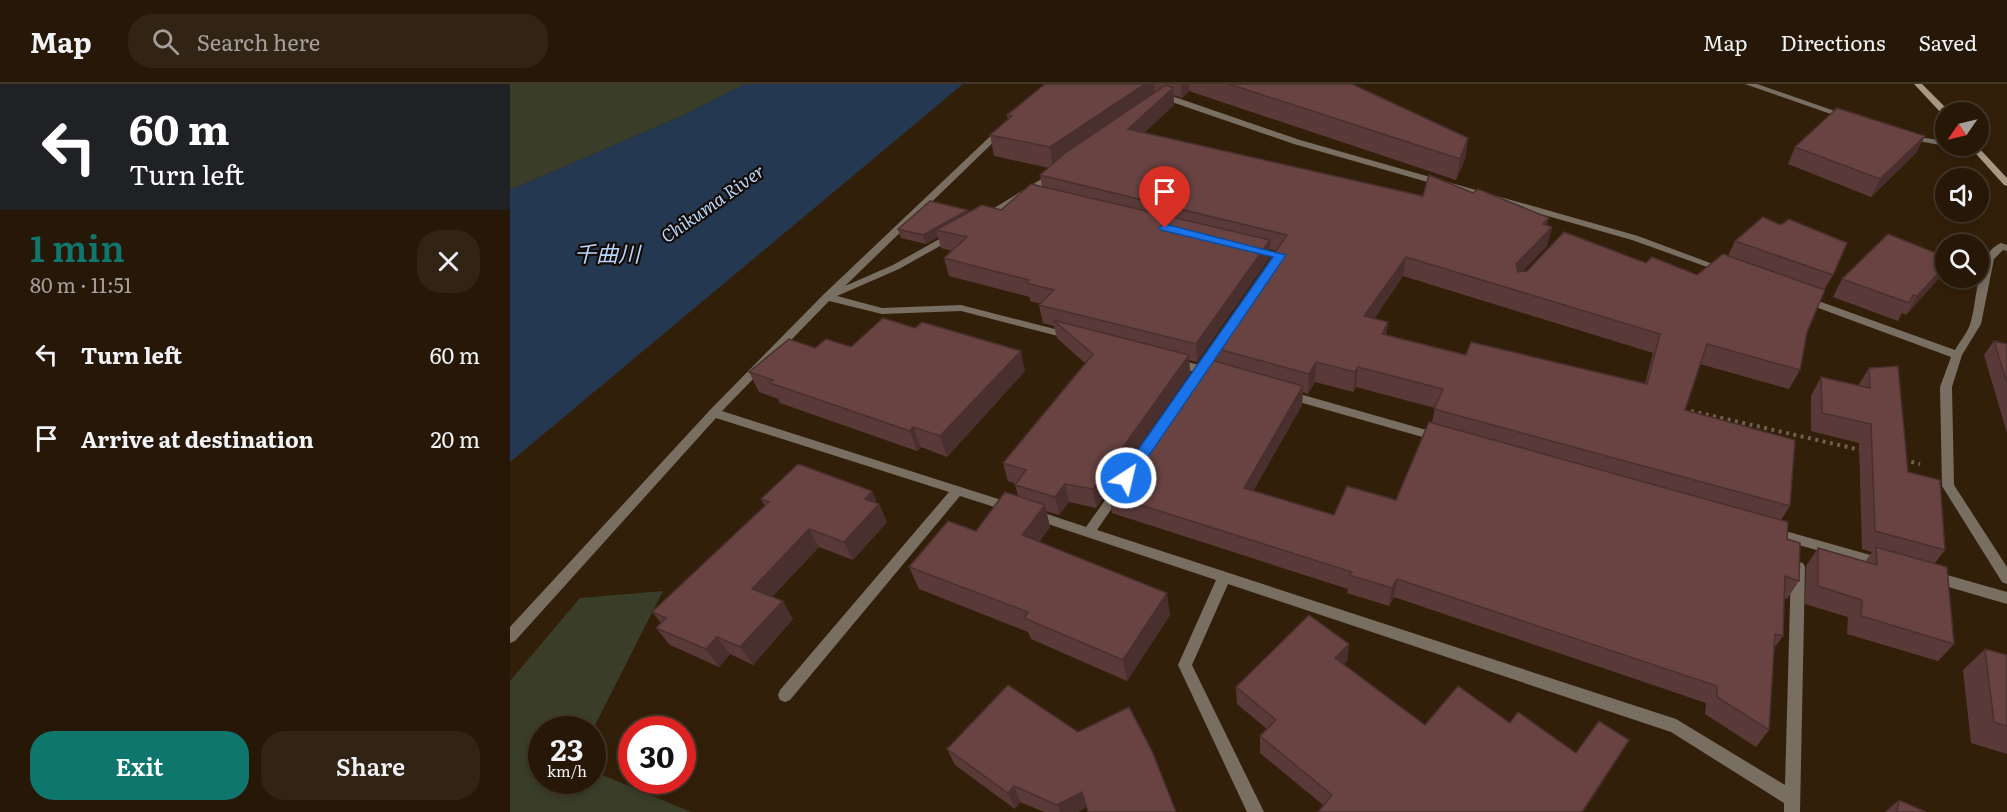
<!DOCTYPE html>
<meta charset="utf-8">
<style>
body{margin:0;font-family:Literata,"Noto Sans JP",serif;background:#322415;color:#f1f3f6;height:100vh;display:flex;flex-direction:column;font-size:22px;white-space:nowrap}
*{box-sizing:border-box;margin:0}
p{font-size:20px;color:#a49f9b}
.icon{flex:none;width:33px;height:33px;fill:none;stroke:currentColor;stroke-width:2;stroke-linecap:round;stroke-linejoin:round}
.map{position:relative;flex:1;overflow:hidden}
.panel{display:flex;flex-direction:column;background:#261707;width:510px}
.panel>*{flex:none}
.guide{background:#202124;color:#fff;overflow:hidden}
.needle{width:39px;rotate:236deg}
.tools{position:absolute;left:1425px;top:18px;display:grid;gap:12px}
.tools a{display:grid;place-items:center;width:54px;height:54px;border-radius:50%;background:#261707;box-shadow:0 3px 9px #0003,0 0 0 2px #423628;font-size:30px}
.speed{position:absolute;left:18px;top:632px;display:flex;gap:12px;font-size:30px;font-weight:700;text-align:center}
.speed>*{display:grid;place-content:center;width:78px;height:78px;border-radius:50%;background:#261707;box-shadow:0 3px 9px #0003,0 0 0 2px #423628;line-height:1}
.speed small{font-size:15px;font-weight:400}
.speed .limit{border:9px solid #d22;background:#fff;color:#111}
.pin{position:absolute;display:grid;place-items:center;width:51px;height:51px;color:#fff;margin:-62px -26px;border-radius:50% 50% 50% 0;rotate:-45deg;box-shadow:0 0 6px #0007}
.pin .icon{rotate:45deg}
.me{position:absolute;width:66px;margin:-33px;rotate:35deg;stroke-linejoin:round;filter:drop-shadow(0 0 4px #0008)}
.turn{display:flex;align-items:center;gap:21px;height:126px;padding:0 30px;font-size:27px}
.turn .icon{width:78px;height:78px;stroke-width:2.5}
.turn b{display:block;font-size:42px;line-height:51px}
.round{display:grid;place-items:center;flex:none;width:63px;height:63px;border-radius:24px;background:#322415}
.headline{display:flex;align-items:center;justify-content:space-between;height:102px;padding:0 30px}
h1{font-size:36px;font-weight:600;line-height:45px;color:#0f766e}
.cta{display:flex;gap:12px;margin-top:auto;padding:12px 30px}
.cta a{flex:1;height:69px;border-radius:24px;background:#0f766e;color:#fff;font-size:24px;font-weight:600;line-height:69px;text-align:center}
.cta a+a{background:#322415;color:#f1f3f6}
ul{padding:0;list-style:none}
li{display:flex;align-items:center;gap:18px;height:84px;padding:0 30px}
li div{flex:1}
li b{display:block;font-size:22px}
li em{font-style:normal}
header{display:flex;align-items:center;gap:36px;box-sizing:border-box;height:84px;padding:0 30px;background:#261707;border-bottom:2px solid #423628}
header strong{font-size:28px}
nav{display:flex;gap:33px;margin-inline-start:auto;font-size:21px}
.search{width:420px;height:54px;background:#322415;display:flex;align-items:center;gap:15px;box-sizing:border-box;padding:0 21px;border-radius:24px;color:#a49f9b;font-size:22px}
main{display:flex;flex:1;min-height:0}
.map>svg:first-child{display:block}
.green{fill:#3a3d28}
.water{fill:#243951}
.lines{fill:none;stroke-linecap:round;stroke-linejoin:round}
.path{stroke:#705f4c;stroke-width:4;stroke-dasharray:3 4.5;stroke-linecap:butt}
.street{fill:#796e62;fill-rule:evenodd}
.secondary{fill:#a99784;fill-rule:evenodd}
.wall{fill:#593a39;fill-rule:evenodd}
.shaded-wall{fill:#492f2e}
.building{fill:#684342;stroke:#492f2e;stroke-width:1.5;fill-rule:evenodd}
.route{fill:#1a73e8;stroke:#114b97;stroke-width:1.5}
.labels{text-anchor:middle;stroke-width:4.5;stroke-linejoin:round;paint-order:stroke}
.far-water-label{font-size:18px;font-style:italic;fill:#b5d5fd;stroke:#140b04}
.water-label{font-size:22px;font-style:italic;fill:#b5d5fd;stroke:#140b04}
</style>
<header>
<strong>Map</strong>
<div class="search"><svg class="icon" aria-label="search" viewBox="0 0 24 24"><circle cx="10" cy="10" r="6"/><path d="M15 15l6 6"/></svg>Search here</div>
<nav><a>Map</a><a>Directions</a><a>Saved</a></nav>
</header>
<main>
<section class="panel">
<div class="guide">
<div class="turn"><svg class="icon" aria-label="left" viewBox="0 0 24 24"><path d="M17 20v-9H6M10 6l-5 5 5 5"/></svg><div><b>60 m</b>Turn left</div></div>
</div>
<div class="headline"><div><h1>1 min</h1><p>80 m · 11:51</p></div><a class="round"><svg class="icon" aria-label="close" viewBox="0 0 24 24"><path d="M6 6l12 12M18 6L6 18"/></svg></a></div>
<ul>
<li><svg class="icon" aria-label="left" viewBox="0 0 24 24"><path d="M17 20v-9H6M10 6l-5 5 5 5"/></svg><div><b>Turn left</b></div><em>60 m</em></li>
<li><svg class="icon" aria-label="arrive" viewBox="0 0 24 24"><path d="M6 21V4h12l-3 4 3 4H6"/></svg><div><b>Arrive at destination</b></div><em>20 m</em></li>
</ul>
<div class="cta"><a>Exit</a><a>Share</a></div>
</section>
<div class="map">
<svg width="1497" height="728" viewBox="0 0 1497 728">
<rect width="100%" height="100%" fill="#321f09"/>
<!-- green -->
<path class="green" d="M0,0H235L174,31L0,106Z
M153,507L83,645H32V696H82L83,687L181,728H0V597L70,514Z"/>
<!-- water -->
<path class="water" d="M235,0H453L0,378V106L174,31Z"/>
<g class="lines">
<!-- path -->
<path class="path" d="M1181,327L1355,367
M1394,376L1410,380"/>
<!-- street -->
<path class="street" d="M1235,0H1247L1342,33L1335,35Z
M653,11H659L790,56L1128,152L1219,186L1217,188H1211L1122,156L784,60L653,15Z
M490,43L497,45L335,202L383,181L440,149H446V153L389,185L327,212L372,224L451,221L564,250L565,252L564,254L560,255L451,227L372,230L319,217L212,327L504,420L506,423L504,426L500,428L450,412L280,616L275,618L270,616L268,611L270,606L439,408L206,334L5,557L0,559V543L200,326L313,211Z
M1394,51L1436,57V62H1439H1436L1397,55L1393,53Z
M1456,62H1467L1463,65Z
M543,88L547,91L546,93L479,134H473L471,132Z
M1491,159L1497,161V167L1493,166L1484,175L1471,240L1452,271L1442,303L1444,401L1497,483V500L1492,498L1432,402L1430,303L1441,273L1292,218L1291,216L1296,213L1300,214L1445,266C1450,257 1459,247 1461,237C1468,214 1466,169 1491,159Z
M664,274L706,286L708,289L702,293L660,281L659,278L660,275Z
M779,307L934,351L936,354L930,358L775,314L773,311Z
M609,400L613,402L615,405L587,446L1166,635L1275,701L1281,483L1283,479L1288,478L1293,479L1295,483L1290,728H1274V719L1161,648L718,500L682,581L754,728H737L668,581L706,496L517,433L516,430L517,427L522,425L576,443L605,402Z
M1261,443L1371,474L1376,475L1378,479L1376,483L1371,484L1256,452L1254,448L1256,444Z
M1423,487L1497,508V520L1418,497L1416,493L1418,489Z"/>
<!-- secondary -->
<path class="secondary" d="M1404,0H1412L1440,28L1433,31Z
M1459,62H1467L1497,94V102L1494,101Z"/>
</g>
<!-- wall -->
<path class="wall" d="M535,0H842L958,54L955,75L946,96L679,7L672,14L664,11V21L634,49L1042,143L1037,162L1012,188L1136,179L1187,191L1218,172L1225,157L1323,191L1314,206L1297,248L1290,286L1279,305L1190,280L1175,326L1280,422L1271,436L1289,497L1277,515L1274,514L1273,552L1264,564L1259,646L1246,663L1195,630L1196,619L884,513L879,522L837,509L838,505L602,429L599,411L701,276V263L766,167L760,165V173L687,278L679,276L680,289L586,424L559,418L549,431L536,427L540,443L529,458L660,531L617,597L521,555L518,548L409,505L399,483L466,447L508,412L505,401L506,400L498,397L493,379L576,280L547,254L544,242L533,239L529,221L531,220L520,217V213L439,192L434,174L442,167L431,164L428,153L416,160L391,154L388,145L459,128L491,126L532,102L530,91L539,84L484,72L480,51L498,36L497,31ZM893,192L1143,269L1135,299L956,271L876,251L878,238L864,235ZM805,298L843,308L846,303L925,324L922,338L886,416L824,431L743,407L792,321L793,308L798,310Z
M1415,52L1406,69L1361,113L1278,80L1285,63Z
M1430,193L1396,231L1392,229L1388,237L1323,213L1332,195Z
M1484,257L1497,260V349L1474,271Z
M341,263L515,287L437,373L411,363L407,367L270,319L268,315L249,308L239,288Z
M1359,284L1398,388L1435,466L1424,480L1444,560L1428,577L1337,550L1338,533L1295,520L1296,482L1308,464L1355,478L1362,468L1352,465L1349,359L1301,347V312L1311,293L1348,302Z
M251,415L367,419L369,420L377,438L343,476L309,463L262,513L283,535L243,581L220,570L209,583L160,561L146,544L151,539L142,528L255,422Z
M839,560L837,577L834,580L915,641L1000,639L1066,669L1119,656L1109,673L1073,728H808L813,721L750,669V652L757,645L727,620L726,603Z
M1475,565L1497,571V670L1461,659L1453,586Z
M437,665L576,723L568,728H534L510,718L505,725L445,681Z
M1389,716L1416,728H1375Z"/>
<!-- shaded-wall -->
<path class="shaded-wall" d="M635,0H644L645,15L543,85L540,63Z
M671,0H679V7L672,14Z
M663,4L664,21L619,63L618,45Z
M1415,52L1406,69L1361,113L1370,95Z
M958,54L955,75L946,96L950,75Z
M458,126L460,135L426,146L428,153L416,160L413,151Z
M1039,134L1035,149L1042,143L1037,162L1001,199L1006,180L1033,140Z
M760,156V173L687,278L686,260Z
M896,173L893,192L852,252L854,232Z
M1436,181V184L1430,193L1396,231L1407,212Z
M878,238L876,257L872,250Z
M511,267L515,287L437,373L430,352Z
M679,271L680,289L586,424L583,405Z
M806,278L805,298L798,310L799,290Z
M848,283L846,303L843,308L845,288Z
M793,302L792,321L734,423V404Z
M403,343L411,363L407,367L400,347Z
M555,400L559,418L549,431L545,413Z
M362,407L368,421L369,420L377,438L343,476L334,458L355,415Z
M535,421L540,443L518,473L512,451Z
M299,445L309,463L253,522L242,505Z
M887,495L884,513L879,522L882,504Z
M657,509L660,531L617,597L613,576Z
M273,517L283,535L243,581L230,563Z
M207,553L220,570L209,583L196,565Z
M839,560L837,577L823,591L825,574Z
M1119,656L1109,673L1073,728H1072Z
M504,702L510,718L505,725L498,709Z
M572,708L576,723L568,728H550L547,721Z"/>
<!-- building -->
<path class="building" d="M535,0H635L540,63L480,51L502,32L497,31Z
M719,0H842L958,54L950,75Z
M656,1L663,4L618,45L913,112L919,91L963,109L968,105L1039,134L1033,140L1042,143L1006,180L1008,188L1017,187L1054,148L1136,179L1142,173L1187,191L1213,170L1315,206L1297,248L1290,286L1197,260L1175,326L1285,356L1280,422L924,325L933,305L848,283L845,288L806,278L799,290L701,263L777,151L530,91L555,69ZM896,173L1150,250L1137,300L961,258L956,271L872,250L878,238L854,232Z
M1327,24L1415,52L1370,95L1285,63Z
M521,100L760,156L686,260L529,221L544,206L516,199L519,196L434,174L457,153L426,146L472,121L491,126Z
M420,117L458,126L413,151L388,145Z
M1253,133L1271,141L1279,135L1337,159L1323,191L1225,157Z
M1378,150L1436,173V181L1407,212L1403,211L1399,219L1332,195Z
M373,234L405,244L412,238L511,267L430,352L403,343L400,347L260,299L263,296L239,288L279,255L305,264L316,255L341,263Z
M543,236L679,271L583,405L555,400L545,413L505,401L516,386L493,379L583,270Z
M1484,257L1497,260V299Z
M694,274L793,302L734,404L824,431L837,402L886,416L919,338L1278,438L1277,455L1290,459L1289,497L1275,492L1273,552L1265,550L1259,646L1207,613V602L887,495L882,504L839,491L842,488L599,411Z
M1388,282L1398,388L1430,396L1435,466L1365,447L1361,340L1312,329L1311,293L1360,304L1359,284Z
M288,380L362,407L355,415L369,420L334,458L299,445L242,505L273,517L230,563L207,553L196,565L146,544L156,534L142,528L259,418L251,415Z
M495,408L535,421L512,451L657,509L613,576L514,534L518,528L399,483L438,437L466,447Z
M1366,463L1437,483L1444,560L1351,532L1352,516L1308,502V464L1367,481Z
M799,531L839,560L825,574L915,641L948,602L1000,639L1008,628L1066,669L1089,637L1119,656L1072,728H808L822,711L750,652L766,636L726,603Z
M1475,565L1497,571V642L1484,638Z
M498,601L568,648L619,623L642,667L666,728H578L572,708L547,721L504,702L498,709L437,665Z
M1389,716L1416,728H1387Z"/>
<!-- route -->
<path class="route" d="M655,140L776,171L621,398H611V390L763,173L651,146L649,144Z"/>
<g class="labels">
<!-- far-water labels -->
<g class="far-water-label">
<text transform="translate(203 120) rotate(-35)" y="6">Chikuma River</text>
</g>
<!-- water labels -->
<g class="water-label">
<text x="97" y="178">千曲川</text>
</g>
</g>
</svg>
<div class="tools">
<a><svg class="needle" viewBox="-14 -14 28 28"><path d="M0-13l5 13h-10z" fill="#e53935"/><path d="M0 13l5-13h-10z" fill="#a49f9b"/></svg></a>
<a><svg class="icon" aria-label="sound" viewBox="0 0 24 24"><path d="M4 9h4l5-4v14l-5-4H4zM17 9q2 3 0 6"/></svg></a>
<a><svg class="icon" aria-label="search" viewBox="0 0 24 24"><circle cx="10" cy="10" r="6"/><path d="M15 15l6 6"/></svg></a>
</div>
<div class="speed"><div>23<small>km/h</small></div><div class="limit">30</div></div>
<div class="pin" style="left:655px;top:144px;background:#d93025"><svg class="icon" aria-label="arrive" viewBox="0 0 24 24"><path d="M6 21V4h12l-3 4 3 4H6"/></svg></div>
<svg class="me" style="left:616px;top:394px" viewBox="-20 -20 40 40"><circle r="17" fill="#1a73e8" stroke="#fff" stroke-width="3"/><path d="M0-11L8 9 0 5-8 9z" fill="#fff"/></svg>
</div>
</main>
